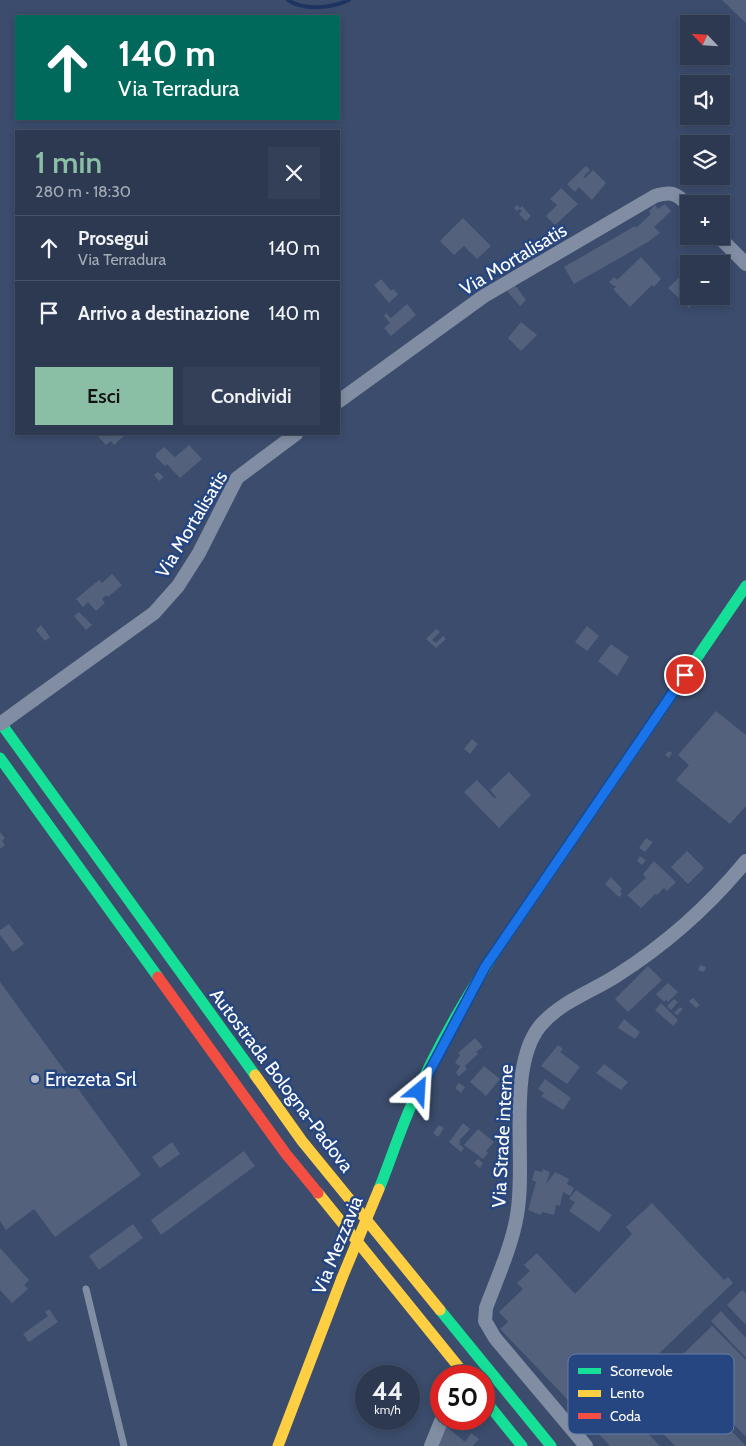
<!DOCTYPE html>
<html lang="it">
<meta charset="utf-8">
<style>
body{margin:0;font-family:Cabin,sans-serif;background:#344058;color:#f1f3f6;height:100vh;display:flex;flex-direction:column;font-size:19px;white-space:nowrap}
*{box-sizing:border-box;margin:0}
p{font-size:16px;color:#a6acb7}
.icon{flex:none;width:28px;height:28px;fill:none;stroke:currentColor;stroke-width:2;stroke-linecap:round;stroke-linejoin:round}
.map{position:relative;flex:1;overflow:hidden}
.panel{position:absolute;left:15px;top:130px;width:325px;height:305px;display:flex;flex-direction:column;background:#2c3951;border-radius:0px;box-shadow:0 2px 8px #0003,0 0 0 1px #485368}
.panel>*{flex:none}
.hud{position:absolute;left:15px;top:15px;width:325px;height:105px;border-radius:0px;box-shadow:0 2px 8px #0003,0 0 0 1px #485368;background:#00695c;color:#fff;overflow:hidden}
.needle{width:32px;rotate:295deg}
.buttons{position:absolute;left:680px;top:15px;display:grid;gap:10px}
.buttons a{display:grid;place-items:center;width:50px;height:50px;border-radius:0px;background:#2c3951;box-shadow:0 2px 8px #0003,0 0 0 1px #485368;font-size:25px}
.speed{position:absolute;left:355px;top:1365px;display:flex;gap:10px;font-size:25px;font-weight:700;text-align:center}
.speed>*{display:grid;place-content:center;width:65px;height:65px;border-radius:50%;background:#2c3951;box-shadow:0 2px 8px #0003,0 0 0 1px #485368;line-height:1}
.speed small{font-size:12px;font-weight:400}
.speed .limit{border:8px solid #d22;background:#fff;color:#111}
.pin{position:absolute;display:grid;place-items:center;width:42px;height:42px;color:#fff;margin:-21px;border:2px solid #fff;border-radius:50%;box-shadow:0 1px 5px #0007}
.me{position:absolute;width:55px;margin:-28px;rotate:27deg;stroke-linejoin:round;filter:drop-shadow(0 0 4px #0008)}
.turn{display:flex;align-items:center;gap:18px;height:105px;padding:0 20px;font-size:22px}
.turn .icon{width:65px;height:65px;stroke-width:2.5}
.turn b{display:block;font-size:35px;line-height:42px}
.round{display:grid;place-items:center;flex:none;width:52px;height:52px;border-radius:0px;background:#344058}
.headline{display:flex;align-items:center;justify-content:space-between;height:85px;padding:0 20px}
h1{font-size:30px;font-weight:600;line-height:38px;color:#8abfa5}
.button{display:flex;gap:10px;margin-top:auto;padding:10px 20px}
.button a{flex:1;height:58px;border-radius:0px;background:#8abfa5;color:#111;font-size:20px;font-weight:600;line-height:58px;text-align:center}
.button a+a{background:#344058;color:#f1f3f6}
ul{padding:0;list-style:none}
li{display:flex;align-items:center;gap:15px;height:65px;padding:0 20px;border-top:1px solid #485368}
li div{flex:1}
li b{display:block;font-size:19px}
li em{font-style:normal}
.map>svg:first-child{display:block}
.lines{fill:none;stroke-linecap:round;stroke-linejoin:round}
.stream{stroke:#1e3562;stroke-width:4}
.building{fill:#53617c}
.lane{stroke:#818da2;stroke-width:7}
.street{stroke:#818da2;stroke-width:14}
.fast{stroke:#16e098;stroke-width:11}
.slow{stroke:#ffcf43;stroke-width:11}
.jam{stroke:#f24e42;stroke-width:11}
.street-bridge{stroke:#818da2;stroke-width:14}
.slow-bridge{stroke:#ffcf43;stroke-width:11}
.route-casing{stroke:#114b97;stroke-width:12}
.route{stroke:#1a73e8;stroke-width:9}
.poi-dot{fill:#bac0cc;stroke:#264681;stroke-width:2}
.labels{text-anchor:middle;stroke-width:5;stroke-linejoin:round;paint-order:stroke}
.street-label{font-size:19px;fill:#fff;stroke:#264681}
.poi-label{font-size:19px;fill:#fff;stroke:#264681;text-anchor:start}
.key{fill:#264681;stroke:#677ea7;stroke-width:1}
.key-label{font-size:14px;fill:#fff}
</style>
<div class="map">
<svg width="746" height="1446" viewBox="0 0 746 1446">
<rect width="100%" height="100%" fill="#3b4c6c"/>
<g class="lines">
<!-- stream -->
<path class="stream" d="M288,0C304,11 332,8 349,0"/>
</g>
<!-- building -->
<path class="building" d="M722,0H746V23Z
M586,166L590,170L583,177L585,178L593,170L606,183L592,200L579,187L575,192L567,184Z
M561,188L578,204L555,225L546,216L557,205L550,199Z
M665,204L671,211L654,227L660,233L648,242L574,284L564,267L635,226L636,228L651,214L649,211L655,205L658,209Z
M517,205L520,208L522,206L531,216L526,221L519,214L522,211L519,209L517,211L514,208Z
M463,218L491,246L477,259L464,246L454,255L440,241Z
M641,257L661,279L654,287L652,285L630,307L613,289L617,286H614L609,282L614,277L617,280Z
M687,270L689,272V296H701L689,308L668,288Z
M381,279L391,291L393,289L398,294L389,303L374,285Z
M515,285L526,300L520,306L507,291Z
M407,304L416,315L391,336L384,328L390,323L384,316L386,313L391,318Z
M521,322L537,335L521,351L508,338Z
M96,434H126L114,445L111,441L106,445Z
M189,445L202,459L180,478L167,464L165,466L156,457V454L164,447L175,457Z
M158,472L164,477L159,481L154,475Z
M112,574L122,585L108,597L106,595L102,599L105,603L96,611L88,602L83,607L76,599L99,580L102,583Z
M79,612L92,625L86,630L74,616Z
M41,625L50,637L45,641L36,630Z
M587,626L599,636L587,651L575,642Z
M436,629L440,632L432,640L436,643L443,636L446,639L436,648L426,639Z
M611,644L629,657L617,676L598,661Z
M716,711L746,735V806L730,824L676,780L689,765L678,755Z
M472,739L478,744L470,754L464,749Z
M669,751L672,753L669,758L665,755Z
M509,772L531,795L499,828L464,792L477,780L495,799L496,797L490,790Z
M0,832L5,838L2,841L5,845L0,849Z
M646,838L653,842L645,852L639,848Z
M687,851L704,868L688,884L671,867Z
M640,856L646,860L642,865L637,861Z
M654,861L676,882L667,891L664,888L657,895L655,894L641,908L627,895L646,878L643,874Z
M611,877L622,889L620,891L622,894L619,897L605,884Z
M9,924L24,944L13,952L0,935V930Z
M700,965L706,967L704,972L698,970Z
M648,966L662,980L628,1012L615,999Z
M0,982L141,1175L55,1237L34,1209L6,1230L0,1221Z
M668,983L678,992L668,1002L666,1000L664,1002L656,994Z
M693,998L700,1005L696,1008L689,1001Z
M674,999L678,1002L671,1010L667,1006Z
M661,1003L678,1020L673,1026L655,1010Z
M680,1007L683,1009L677,1015L674,1013Z
M624,1019L640,1032L635,1039L618,1028Z
M475,1038L483,1047L476,1052L478,1054L465,1066L467,1069L459,1076L456,1073L460,1066L455,1063L460,1055L458,1053Z
M558,1045L563,1049L560,1052L580,1067L567,1084L541,1066Z
M604,1064L628,1082L621,1090L596,1073Z
M484,1066L500,1079L486,1096L470,1082Z
M545,1079L571,1098L563,1110L541,1096L544,1093L538,1089Z
M459,1083L465,1087L461,1093L455,1088Z
M463,1123L470,1129L459,1141L461,1142L459,1144L464,1148L461,1152L449,1142Z
M439,1125L444,1128L438,1137L433,1133Z
M478,1129L494,1142L486,1151L488,1153L483,1159L464,1145Z
M172,1142L180,1154L160,1168L152,1157Z
M244,1151L255,1166L161,1235L151,1220Z
M478,1159L483,1163L480,1168L474,1163Z
M543,1169L550,1172L546,1184L555,1172L569,1179L567,1184L574,1188L570,1196L563,1192L560,1206L556,1205L554,1215L542,1212L541,1215L528,1210L536,1182L532,1180L535,1170L542,1172Z
M576,1190L612,1215L599,1232L569,1211L575,1202L569,1199Z
M652,1203L724,1280L728,1277L733,1283L588,1421L500,1329L508,1322L499,1312L523,1289L517,1283L530,1271L524,1265L537,1253L575,1294L632,1234L626,1227Z
M133,1224L143,1238L99,1270L89,1256Z
M0,1248L29,1280L24,1285L28,1289L12,1303L0,1290Z
M742,1290L746,1293V1325L727,1305Z
M49,1309L58,1322L29,1342L23,1334L48,1316L45,1312Z
M721,1311L746,1338V1358L711,1321Z
M712,1326L746,1360V1437L675,1362Z
M664,1361L746,1446H675L627,1396Z
M624,1409L660,1446H610L598,1433Z
M446,1426L465,1442L471,1433L479,1439L473,1446H440L435,1442Z"/>
<g class="lines">
<!-- lane -->
<path class="lane" d="M86,1289L124,1446"/>
<!-- street -->
<path class="street" d="M718,236L746,264
M339,401L484,296L655,196C672,191 676,193 689,206
M33,700L154,613L178,586L199,553L237,478L296,434
M431,1446L442,1419
M586,1446L495,1338L485,1321L486,1308C497,1278 512,1246 517,1215C527,1161 506,1068 540,1026C560,1002 591,992 616,976C665,945 709,906 746,861"/>
<!-- fast -->
<path class="fast" d="M662,709L746,586
M0,722L255,1075
M0,758L158,977
M379,1189C390,1162 399,1133 411,1106C436,1048 469,991 505,938
M440,1310L551,1446
M484,1399L522,1446"/>
<!-- slow -->
<path class="slow" d="M505,938L662,709
M255,1075L302,1141L440,1310
M318,1193L466,1376
M278,1446L342,1278"/>
<!-- jam -->
<path class="jam" d="M158,977L286,1154L318,1193"/>
<!-- street-bridge -->
<path class="street-bridge" d="M0,724L33,700"/>
<!-- slow-bridge -->
<path class="slow-bridge" d="M342,1278L379,1189"/>
</g>
<g class="lines">
<defs>
<path id="route" d="M419,1091L485,967L685,675"/>
</defs>
<!-- route casing -->
<use href="#route" class="route-casing"/>
<!-- route -->
<use href="#route" class="route"/>
</g>
<!-- markers -->
<circle class="poi-dot" cx="35" cy="1079" r="5"/>
<g class="labels">
<!-- street labels -->
<g class="street-label">
<text transform="translate(513 259) rotate(-31)" y="7">Via Mortalisatis</text>
<text transform="translate(191 524) rotate(-59)" y="7">Via Mortalisatis</text>
<text transform="translate(282 1080) rotate(53)" y="7">Autostrada Bologna-Padova</text>
<text transform="translate(502 1136) rotate(-87)" y="7">Via Strade interne</text>
<text transform="translate(337 1245) rotate(-68)" y="7">Via Mezzavia</text>
</g>
<!-- poi labels -->
<g class="poi-label">
<text x="45" y="1086">Errezeta Srl</text>
</g>
</g>
<!-- legend -->
<rect x="568" y="1354" width="166" height="80" rx="8" class="key"/>
<rect x="578" y="1368" width="23" height="6" fill="#16e098"/>
<rect x="578" y="1390" width="23" height="7" fill="#ffcf43"/>
<rect x="578" y="1413" width="23" height="6" fill="#f24e42"/>
<g class="key-label">
<text x="610" y="1376">Scorrevole</text>
<text x="610" y="1398">Lento</text>
<text x="610" y="1421">Coda</text>
</g>
</svg>
<div class="buttons">
<a><svg class="needle" viewBox="-14 -14 28 28"><path d="M0-13l5 13h-10z" fill="#e53935"/><path d="M0 13l5-13h-10z" fill="#a6acb7"/></svg></a>
<a><svg class="icon" aria-label="sound" viewBox="0 0 24 24"><path d="M4 9h4l5-4v14l-5-4H4zM17 9q2 3 0 6"/></svg></a>
<a><svg class="icon" aria-label="layers" viewBox="0 0 24 24"><path d="M12 4l9 5-9 5-9-5zM3 14l9 5 9-5"/></svg></a>
<a>+</a>
<a>−</a>
</div>
<div class="speed"><div>44<small>km/h</small></div><div class="limit">50</div></div>
<div class="pin" style="left:685px;top:675px;background:#d93025"><svg class="icon" aria-label="arrive" viewBox="0 0 24 24"><path d="M6 21V4h12l-3 4 3 4H6"/></svg></div>
<svg class="me" style="left:419px;top:1091px" viewBox="-20 -20 40 40"><path d="M0-17L14 15 0 8-14 15z" fill="#1a73e8" stroke="#fff" stroke-width="4"/></svg>
<div class="hud">
<div class="turn"><svg class="icon" aria-label="ahead" viewBox="0 0 24 24"><path d="M12 20V5M6 11l6-6 6 6"/></svg><div><b>140 m</b>Via Terradura</div></div>
</div>
<section class="panel">
<div class="headline"><div><h1>1 min</h1><p>280 m · 18:30</p></div><a class="round"><svg class="icon" aria-label="close" viewBox="0 0 24 24"><path d="M6 6l12 12M18 6L6 18"/></svg></a></div>
<ul>
<li><svg class="icon" aria-label="ahead" viewBox="0 0 24 24"><path d="M12 20V5M6 11l6-6 6 6"/></svg><div><b>Prosegui</b><p>Via Terradura</p></div><em>140 m</em></li>
<li><svg class="icon" aria-label="arrive" viewBox="0 0 24 24"><path d="M6 21V4h12l-3 4 3 4H6"/></svg><div><b>Arrivo a destinazione</b></div><em>140 m</em></li>
</ul>
<div class="button"><a>Esci</a><a>Condividi</a></div>
</section>
</div>
